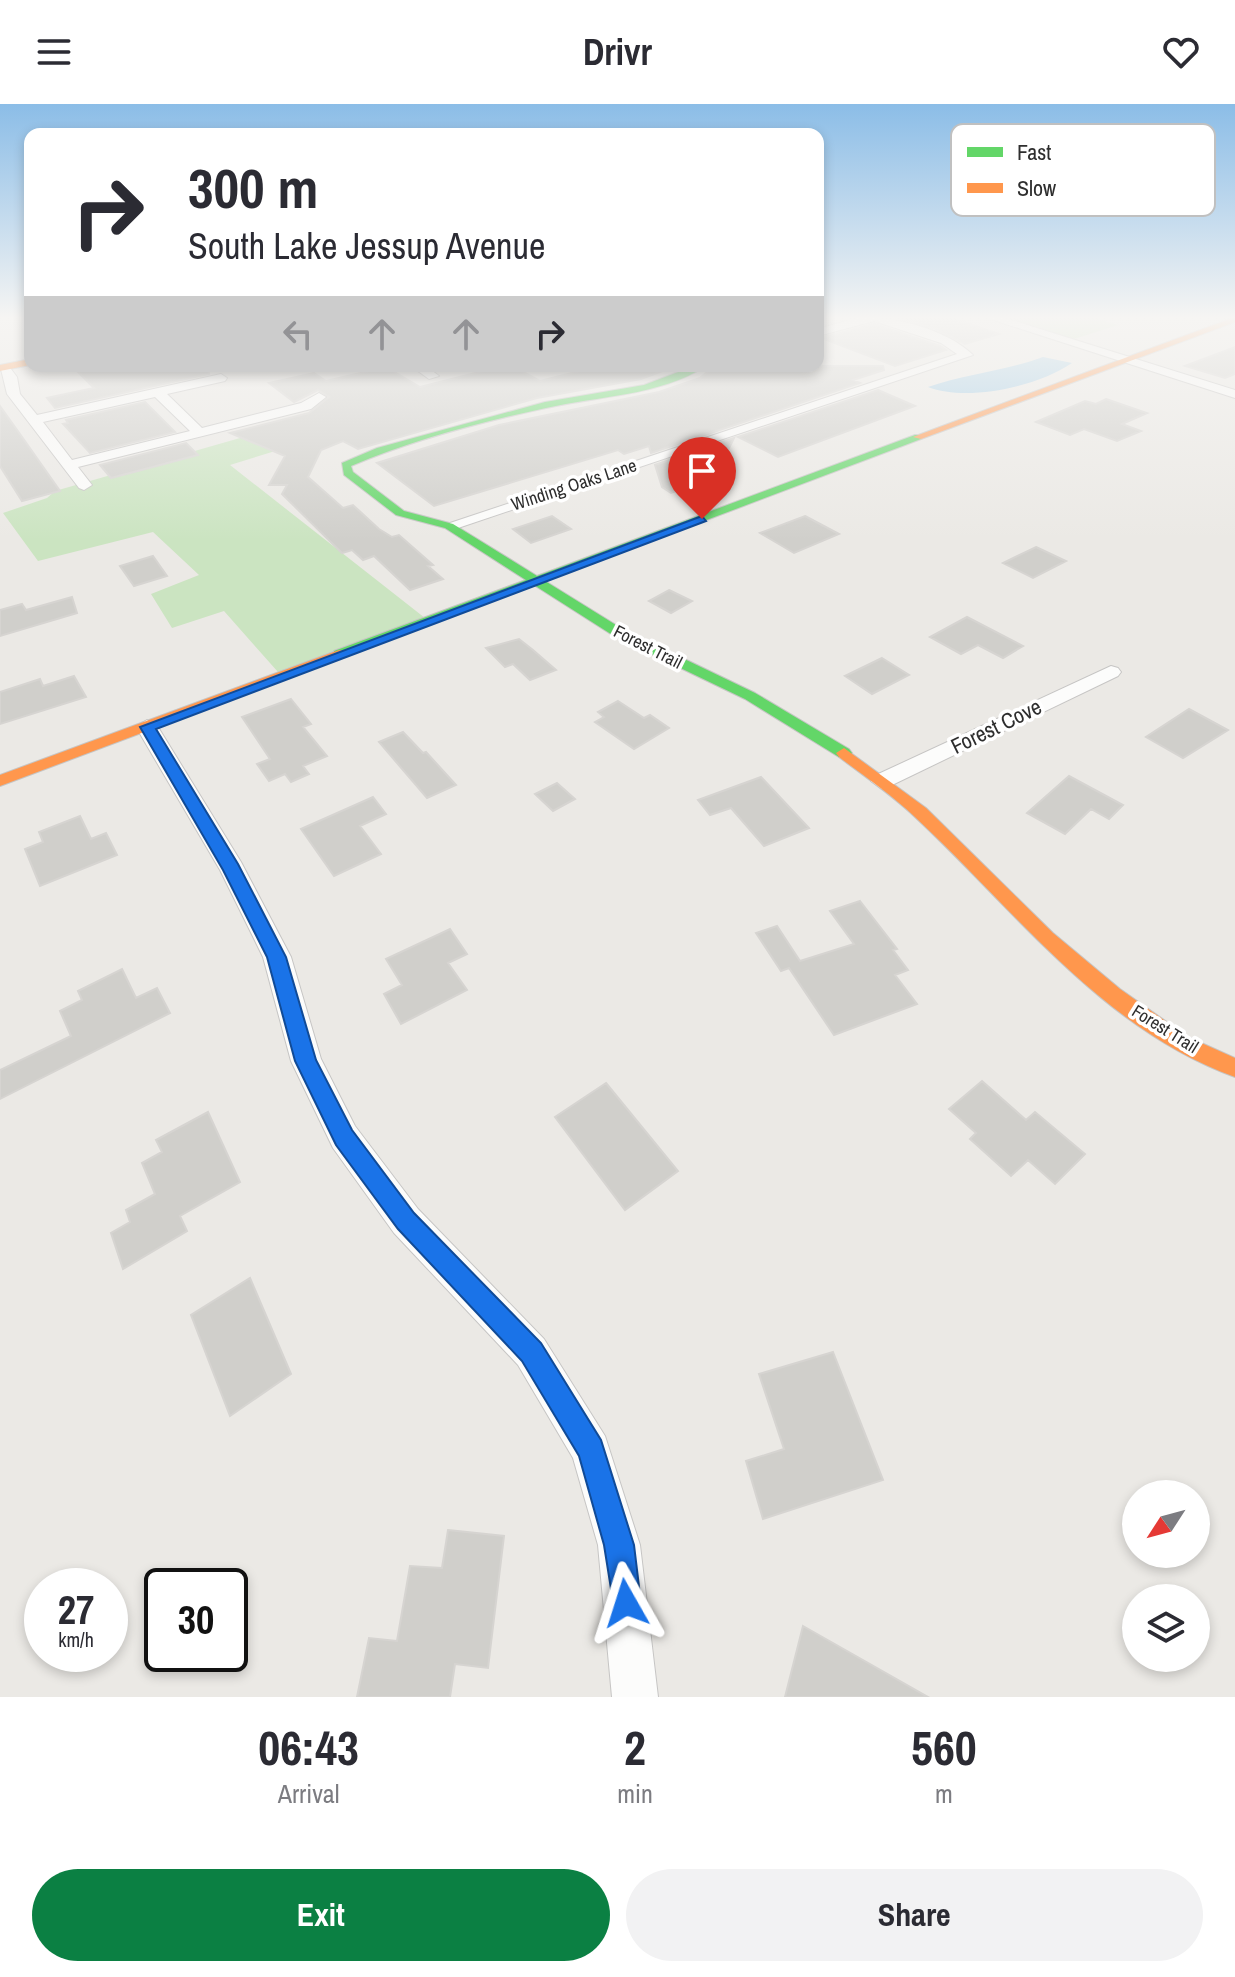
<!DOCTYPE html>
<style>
body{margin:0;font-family:"Archivo Narrow",sans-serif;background:#f2f2f3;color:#2b2b33;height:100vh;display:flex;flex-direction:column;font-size:30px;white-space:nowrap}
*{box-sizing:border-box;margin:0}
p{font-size:26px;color:#7c7c81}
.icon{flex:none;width:44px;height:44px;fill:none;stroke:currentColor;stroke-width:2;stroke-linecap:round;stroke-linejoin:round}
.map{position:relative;height:1593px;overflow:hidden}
.side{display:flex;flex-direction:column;background:#fff;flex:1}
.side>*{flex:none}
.hud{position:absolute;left:24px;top:24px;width:800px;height:244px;border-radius:16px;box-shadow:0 4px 12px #0003;background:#fff;color:#2b2b33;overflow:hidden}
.needle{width:52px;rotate:234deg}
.controls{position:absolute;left:1122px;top:1376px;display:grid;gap:16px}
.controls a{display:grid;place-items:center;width:88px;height:88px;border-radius:50%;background:#fff;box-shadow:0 4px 12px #0003;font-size:40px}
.speed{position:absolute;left:24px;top:1464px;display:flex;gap:16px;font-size:40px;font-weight:700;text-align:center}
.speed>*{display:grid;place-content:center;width:104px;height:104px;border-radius:50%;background:#fff;box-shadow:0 4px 12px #0003;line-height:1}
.speed small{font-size:20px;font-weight:400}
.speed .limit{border:4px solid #111;border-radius:12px;background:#fff;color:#111}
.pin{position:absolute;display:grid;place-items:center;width:68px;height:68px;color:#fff;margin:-82px -34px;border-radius:50% 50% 50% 0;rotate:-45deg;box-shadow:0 0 8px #0007}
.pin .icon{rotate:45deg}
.me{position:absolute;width:88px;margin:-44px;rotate:354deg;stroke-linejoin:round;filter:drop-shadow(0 0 6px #0008)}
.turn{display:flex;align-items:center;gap:28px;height:168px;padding:0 32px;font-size:36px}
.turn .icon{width:104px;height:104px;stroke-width:2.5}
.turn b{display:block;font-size:56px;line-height:68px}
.lanes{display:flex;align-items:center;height:76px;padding:0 32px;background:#0003;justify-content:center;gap:40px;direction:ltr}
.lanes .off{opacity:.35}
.eta{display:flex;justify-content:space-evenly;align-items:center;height:136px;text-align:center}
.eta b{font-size:48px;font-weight:700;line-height:56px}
.primary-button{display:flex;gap:16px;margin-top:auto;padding:16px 32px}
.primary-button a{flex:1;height:92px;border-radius:48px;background:#0b8043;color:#fff;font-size:32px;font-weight:700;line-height:92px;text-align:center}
.primary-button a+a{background:#f2f2f3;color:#2b2b33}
header{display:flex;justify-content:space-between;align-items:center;height:104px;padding:0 32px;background:#fff;font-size:36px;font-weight:700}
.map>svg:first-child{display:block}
.green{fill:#cbe4c1}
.water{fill:#a0cbe5}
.building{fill:#d0cfcb;stroke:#d6d4d1;stroke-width:2}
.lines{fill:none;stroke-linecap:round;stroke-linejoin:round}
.street-casing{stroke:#c6c5c4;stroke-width:2}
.fast-casing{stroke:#c6c5c4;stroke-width:2}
.slow-casing{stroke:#c6c5c4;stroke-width:2}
.street{fill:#fcfcfb;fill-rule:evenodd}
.fast{fill:#63d668;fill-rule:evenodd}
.slow{fill:#ff974d;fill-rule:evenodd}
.route{fill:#1a73e8;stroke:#114b97;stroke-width:2}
.labels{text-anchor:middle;stroke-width:7;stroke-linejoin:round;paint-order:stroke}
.far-street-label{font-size:18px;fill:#2e2e2e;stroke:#fff}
.street-label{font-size:22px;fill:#2e2e2e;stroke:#fff}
.key{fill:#fff;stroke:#c0c0c0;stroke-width:2}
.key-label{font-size:22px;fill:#2e2e2e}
</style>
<header><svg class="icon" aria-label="menu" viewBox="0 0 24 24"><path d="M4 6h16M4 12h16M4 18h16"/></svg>Drivr<svg class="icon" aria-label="heart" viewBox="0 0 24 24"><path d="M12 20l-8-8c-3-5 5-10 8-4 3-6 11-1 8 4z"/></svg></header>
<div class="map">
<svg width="1235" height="1593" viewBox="0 0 1235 1593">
<rect width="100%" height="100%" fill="#ebe9e5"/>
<!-- green -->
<path class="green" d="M998,213H1091L1118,221L1071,236Z
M247,332L311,336L230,361L425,514L278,568L224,507L172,524L151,490L199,471L153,428L38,457L3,409L47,394L55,387Z"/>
<!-- water -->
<path class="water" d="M1043,253L1072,259C1037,283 967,298 928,283C966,270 1009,266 1043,253Z"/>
<!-- building -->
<path class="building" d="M896,213H949L999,230L965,240L936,225Z
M874,220L940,242L946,246L895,262L821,234Z
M1235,243V270L1225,274L1185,262Z
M72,262H208L209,270L55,304L47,294L94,284Z
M503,262H512L540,277L600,262H676L641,275L537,294L358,345L343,337L321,346L308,373L343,404L353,401L379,425L392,433L399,431L433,461L428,462L443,475L410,486L374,452L363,456L352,446L342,449L282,390L287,381H269L285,352L230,329L309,309L329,293L318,286L294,298L269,279L314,269L326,277L386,263L420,283Z
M714,262H883L884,266L853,276L860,279L651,349L649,342L624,350L618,346L434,402L377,359L499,321L659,288L700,274Z
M878,286L915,302L778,353L738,333Z
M1106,295L1147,309L1122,320L1141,327L1117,337L1084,325L1070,331L1036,318L1085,297L1096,300Z
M145,298L175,328L90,349L63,320L68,319L66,316Z
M0,302L20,330L60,387L22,397L0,362Z
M734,334L721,360L733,366L671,389L662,383L655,361Z
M186,339L198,351L111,374L100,361Z
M552,412L571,425L531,439L513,425Z
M805,412L839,430L794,449L760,429Z
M1036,443L1066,457L1033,474L1003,459Z
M153,452L167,472L134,482L120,462Z
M669,486L692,497L671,509L649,497Z
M72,493L77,509L0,532V506L22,500L26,506Z
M967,513L1023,542L1003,554L978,541L961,550L930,533Z
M519,535L533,546L556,566L530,576L513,560L505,563L486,544Z
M882,554L909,571L872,590L845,572Z
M74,572L86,593L0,620V588L40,575L43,582Z
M291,595L311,620L303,623L327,652L303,662L309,670L291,678L285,670L269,677L257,660L270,655L242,613Z
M618,597L644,614L650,611L669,624L634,645L595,618L604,613L598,608Z
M1189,605L1228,626L1183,654L1146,633Z
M403,628L423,649L426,648L456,681L427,694L379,638Z
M1069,672L1123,701L1109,715L1091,705L1065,730L1027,709Z
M761,673L809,724L764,742L731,704L710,711L698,696Z
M557,679L575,695L553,707L535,690Z
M373,693L386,710L360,722L381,750L334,772L301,725Z
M80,712L91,735L106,729L117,751L40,782L25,745L43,738L39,728Z
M860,797L897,845L893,846L908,866L895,871L917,900L834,931L789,864L781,867L756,829L777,822L800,857L854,840L830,807Z
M450,825L467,850L448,859L467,886L401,920L384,890L402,881L386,855Z
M122,865L136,894L157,884L170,909L0,995V966L71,932L60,907L82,896L78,887Z
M982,977L1026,1016L1035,1008L1085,1050L1055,1080L1028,1056L1011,1072L970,1035L976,1029L949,1005Z
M606,979L678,1067L625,1106L555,1013Z
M208,1008L240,1078L180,1112L187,1127L123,1165L111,1129L130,1118L126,1106L155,1090L142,1059L162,1048L156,1036Z
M250,1174L291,1270L230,1312L191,1211Z
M833,1248L883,1376L763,1415L746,1357L784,1345L759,1270Z
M448,1426L504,1432L488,1564L455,1560L450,1593H357L369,1534L397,1537L410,1462L442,1464Z
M803,1522L928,1593H785Z"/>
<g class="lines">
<defs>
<path id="street" d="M860,213C896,213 946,225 973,251L455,425L441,422L957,250L941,239L874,217L818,232V225Z
M984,213H1002L1235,286V294Z
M0,261H8L17,273L20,290L37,311L221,270L227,274L225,277L167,290L202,324L301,299L319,289L326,293L311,305L78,363L92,381L84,386L79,384L7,290ZM155,293L190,327L72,356L43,318Z
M411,262H426L439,272L429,275Z
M1111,562L1118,564L1121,568L1118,572L890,682L882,685L871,677L874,672Z
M147,616L158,623L241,758L291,853L321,955L355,1022L418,1105L544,1235L605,1332L640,1441L658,1593H612L598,1441L573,1354L518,1261L394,1129L333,1044L291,957L263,853L220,766L136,623Z"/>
<path id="fast" d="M694,262H706C660,292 598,292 546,304C481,318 412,336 351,362L353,368L404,407L453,420L537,472L915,331H921V335L545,477L624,526L755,589L849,645L852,649L849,653H839L745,595L614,532L534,481L344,553H334V547L526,476L445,424L396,411L344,371L342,359L377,344L545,298L644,281Z"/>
<path id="slow" d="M1235,213V218L921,335L913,333Z
M30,255V261L0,267V261Z
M339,546L344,547V553L0,682V671Z
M844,644L926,704L1053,829L1120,885L1188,933L1235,954V973C1102,925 1015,806 915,713C892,691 864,672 839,653L836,649Z"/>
</defs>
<!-- street casing -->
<use href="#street" class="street-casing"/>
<!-- fast casing -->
<use href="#fast" class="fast-casing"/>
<!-- slow casing -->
<use href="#slow" class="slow-casing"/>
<!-- street -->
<use href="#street" class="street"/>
<!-- fast -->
<use href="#fast" class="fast"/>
<!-- slow -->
<use href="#slow" class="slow"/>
</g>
<!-- sky -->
<linearGradient id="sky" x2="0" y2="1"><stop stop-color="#8bbde7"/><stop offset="0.49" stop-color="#f6f5f3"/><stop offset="1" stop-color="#f6f5f3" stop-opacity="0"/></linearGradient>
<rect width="1235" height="436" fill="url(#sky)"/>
<!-- route -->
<path class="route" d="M702,412L706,417L156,625L238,760L286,853L316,956L352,1026L414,1109L541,1239L601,1336L634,1441L641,1499L636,1510L626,1514L615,1510L604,1441L579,1352L522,1257L398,1125L336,1041L295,957L267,853L223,766L140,623Z"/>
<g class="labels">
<!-- far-street labels -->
<g class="far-street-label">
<text transform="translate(574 381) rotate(-18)" y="6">Winding Oaks Lane</text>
<text transform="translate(648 543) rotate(27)" y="6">Forest Trail</text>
<text transform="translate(1165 925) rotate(32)" y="6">Forest Trail</text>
</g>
<!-- street labels -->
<g class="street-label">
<text transform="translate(996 622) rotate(-26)" y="8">Forest Cove</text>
</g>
</g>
<!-- legend -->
<rect x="951" y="20" width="264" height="92" rx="12" class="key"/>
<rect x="967" y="43" width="36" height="10" fill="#63d668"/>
<rect x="967" y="79" width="36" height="10" fill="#ff974d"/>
<g class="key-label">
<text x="1017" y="56">Fast</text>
<text x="1017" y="92">Slow</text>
</g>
</svg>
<div class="controls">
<a><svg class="needle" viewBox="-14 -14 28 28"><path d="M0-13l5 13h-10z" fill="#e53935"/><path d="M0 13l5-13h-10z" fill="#7c7c81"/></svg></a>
<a><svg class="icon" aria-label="layers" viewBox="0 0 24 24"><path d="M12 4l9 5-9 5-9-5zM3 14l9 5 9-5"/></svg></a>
</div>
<div class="speed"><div>27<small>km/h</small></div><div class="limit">30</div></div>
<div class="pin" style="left:702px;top:415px;background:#d93025"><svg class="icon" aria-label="arrive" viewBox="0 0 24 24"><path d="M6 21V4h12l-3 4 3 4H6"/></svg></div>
<svg class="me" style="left:626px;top:1499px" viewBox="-20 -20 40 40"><path d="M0-17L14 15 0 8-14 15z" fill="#1a73e8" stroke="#fff" stroke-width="4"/></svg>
<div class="hud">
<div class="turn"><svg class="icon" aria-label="right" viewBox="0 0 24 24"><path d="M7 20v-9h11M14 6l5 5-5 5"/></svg><div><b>300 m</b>South Lake Jessup Avenue</div></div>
<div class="lanes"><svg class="icon off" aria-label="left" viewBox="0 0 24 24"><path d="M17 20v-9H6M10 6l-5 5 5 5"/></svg><svg class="icon off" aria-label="ahead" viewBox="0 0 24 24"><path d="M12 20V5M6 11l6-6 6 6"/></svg><svg class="icon off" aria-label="ahead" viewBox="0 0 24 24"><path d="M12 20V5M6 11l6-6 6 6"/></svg><svg class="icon" aria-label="right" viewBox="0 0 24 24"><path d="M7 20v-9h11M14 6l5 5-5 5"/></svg></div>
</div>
</div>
<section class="side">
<div class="eta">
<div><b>06:43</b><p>Arrival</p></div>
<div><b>2</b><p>min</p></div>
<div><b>560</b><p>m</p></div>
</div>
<div class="primary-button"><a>Exit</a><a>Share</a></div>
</section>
